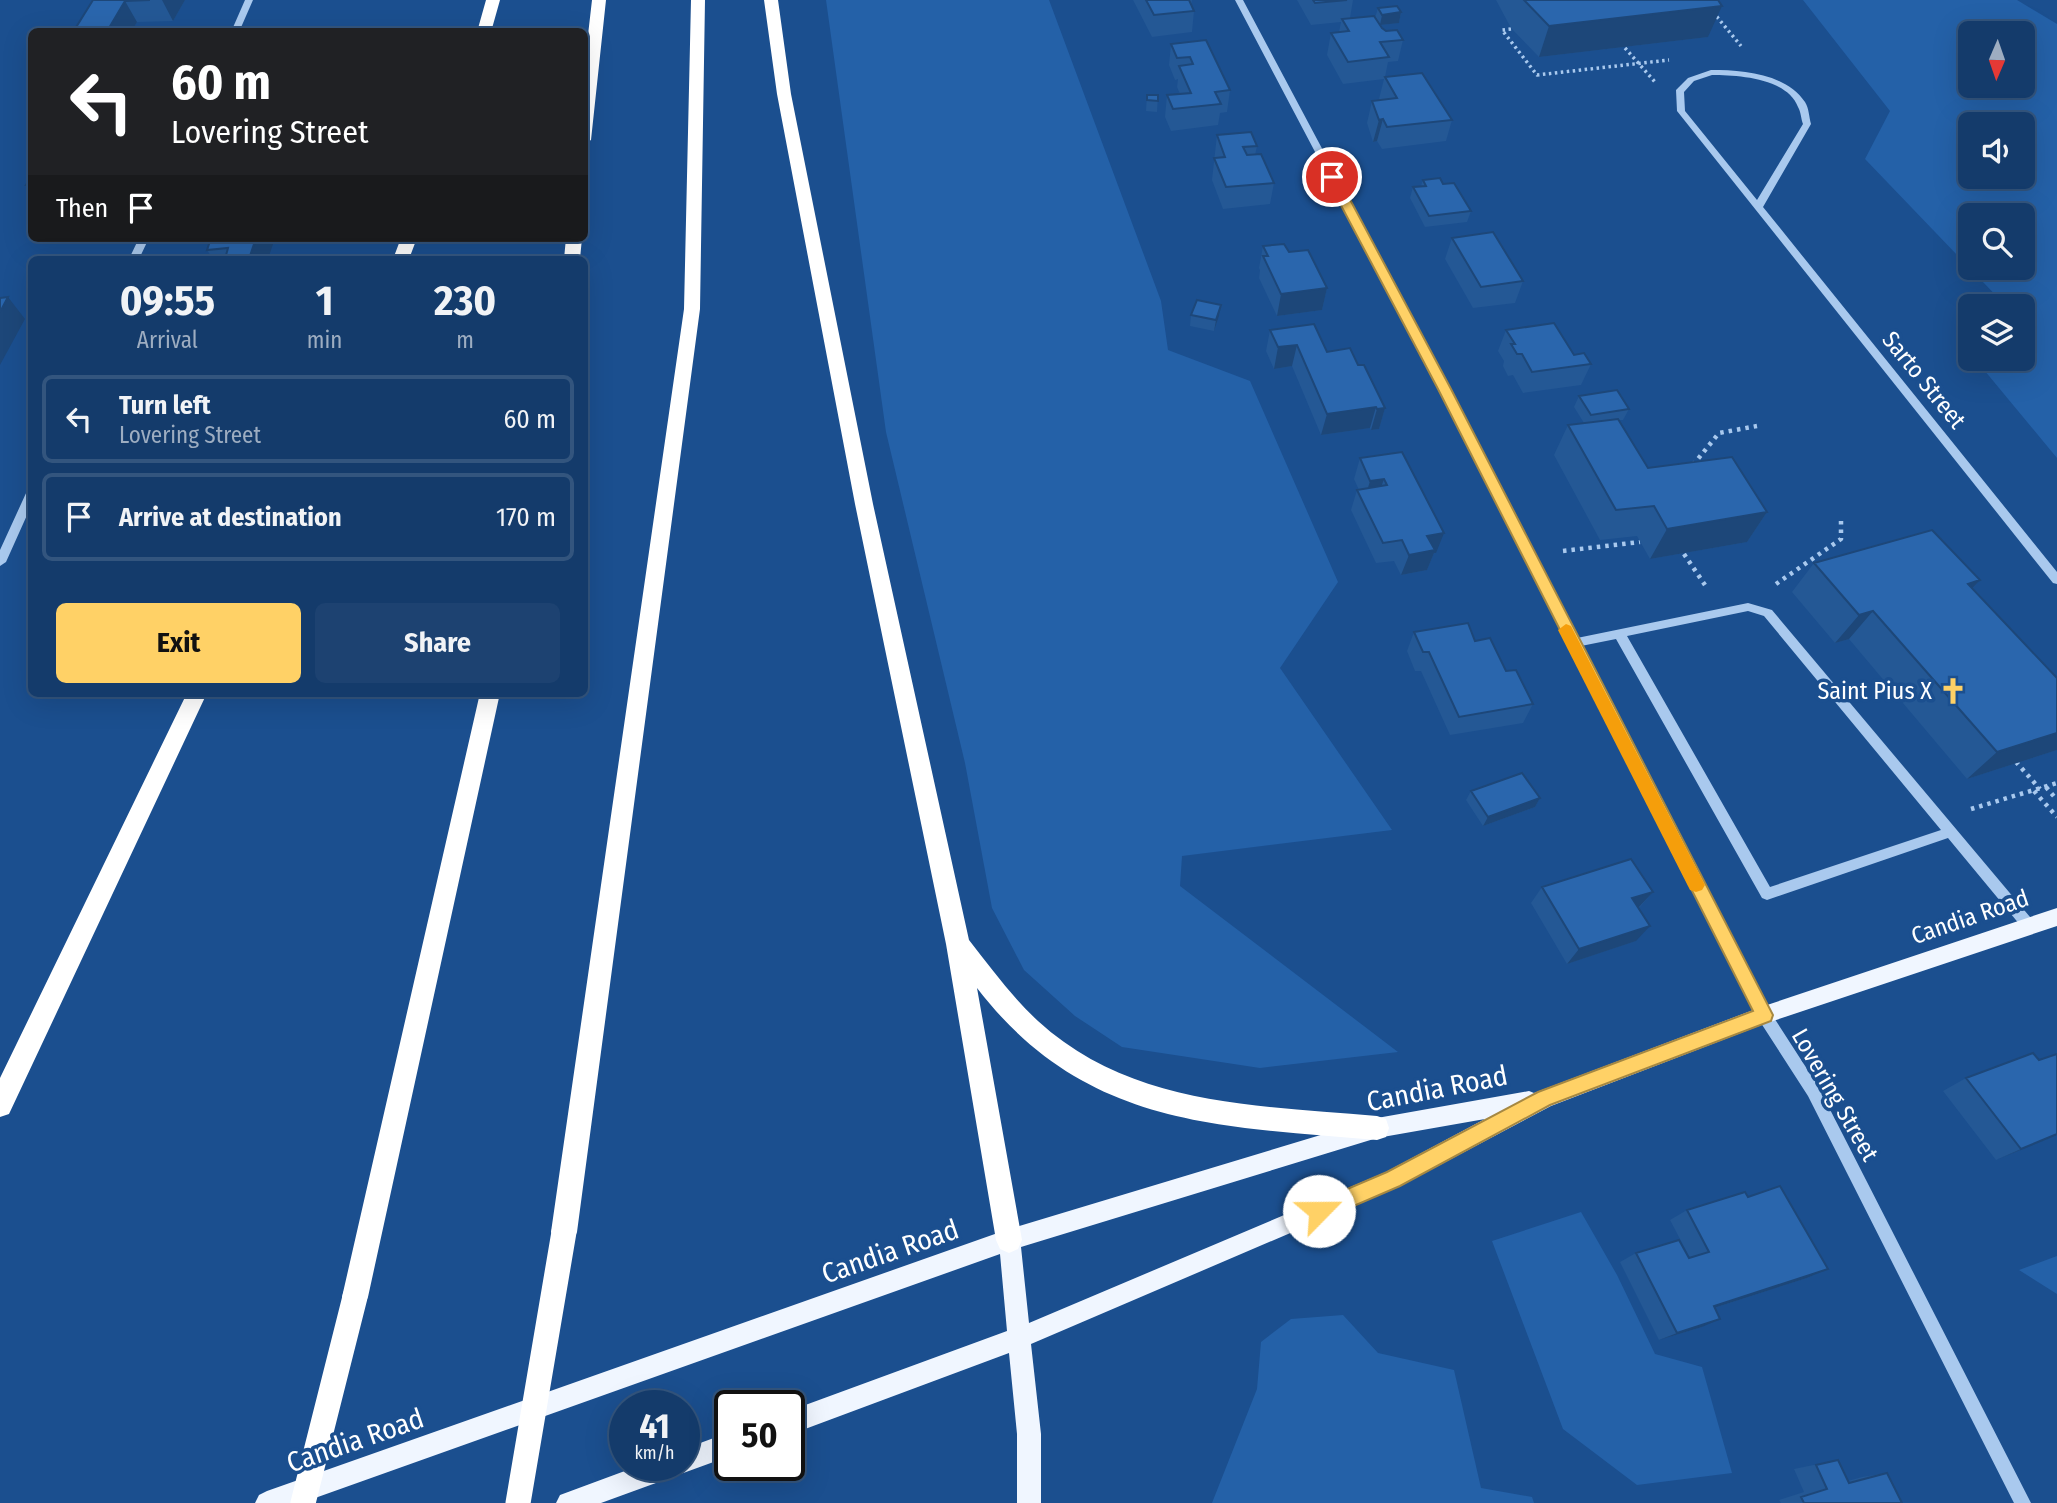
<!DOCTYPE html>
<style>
body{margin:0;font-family:"Fira Sans Condensed",sans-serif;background:#1d4271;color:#f1f3f6;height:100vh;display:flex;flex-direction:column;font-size:26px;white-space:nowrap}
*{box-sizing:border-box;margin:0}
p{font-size:23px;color:#9dadc1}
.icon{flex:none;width:38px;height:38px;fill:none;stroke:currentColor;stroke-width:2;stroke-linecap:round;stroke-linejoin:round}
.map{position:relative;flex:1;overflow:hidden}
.details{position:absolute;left:28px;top:256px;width:560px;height:441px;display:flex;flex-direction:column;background:#143b6b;border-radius:10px;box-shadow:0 7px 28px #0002,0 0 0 2px #33557e}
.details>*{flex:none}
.hud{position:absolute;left:28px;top:28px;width:560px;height:214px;border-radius:10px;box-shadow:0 7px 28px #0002,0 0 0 2px #33557e;background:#202124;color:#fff;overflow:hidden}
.needle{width:46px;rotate:182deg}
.controls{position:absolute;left:1958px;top:21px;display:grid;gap:14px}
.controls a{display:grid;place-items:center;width:77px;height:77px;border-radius:10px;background:#143b6b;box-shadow:0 7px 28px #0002,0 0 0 2px #33557e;font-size:35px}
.speed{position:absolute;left:609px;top:1390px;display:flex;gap:14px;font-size:35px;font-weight:700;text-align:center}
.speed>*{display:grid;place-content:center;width:91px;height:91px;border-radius:50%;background:#143b6b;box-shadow:0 7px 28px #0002,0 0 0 2px #33557e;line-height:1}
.speed small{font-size:18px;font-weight:400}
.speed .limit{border:4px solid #111;border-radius:10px;background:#fff;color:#111}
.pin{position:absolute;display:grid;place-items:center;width:60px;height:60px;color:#fff;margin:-30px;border:4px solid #fff;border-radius:50%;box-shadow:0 2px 7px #0007}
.me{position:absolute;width:77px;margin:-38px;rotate:67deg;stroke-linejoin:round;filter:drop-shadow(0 0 5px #0008)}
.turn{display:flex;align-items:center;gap:24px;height:147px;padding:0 28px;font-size:32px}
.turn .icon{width:91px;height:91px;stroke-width:2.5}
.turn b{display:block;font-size:49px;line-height:60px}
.then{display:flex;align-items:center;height:66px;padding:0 28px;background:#0003;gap:14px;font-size:26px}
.eta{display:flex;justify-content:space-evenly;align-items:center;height:119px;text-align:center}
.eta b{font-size:42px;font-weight:700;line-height:49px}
.cta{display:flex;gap:14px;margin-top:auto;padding:14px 28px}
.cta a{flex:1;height:80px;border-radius:10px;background:#ffd166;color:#111;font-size:28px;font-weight:700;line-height:80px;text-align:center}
.cta a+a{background:#1d4271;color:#f1f3f6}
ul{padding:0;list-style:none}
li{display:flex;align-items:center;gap:21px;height:88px;margin:0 14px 10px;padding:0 14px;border:4px solid #33557e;border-radius:10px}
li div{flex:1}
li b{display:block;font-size:26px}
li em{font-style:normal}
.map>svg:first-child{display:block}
.green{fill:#2461a8;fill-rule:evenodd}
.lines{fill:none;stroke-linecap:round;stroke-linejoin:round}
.path-far1{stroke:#a9c9ee;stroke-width:3.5;stroke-dasharray:2.5 3.5;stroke-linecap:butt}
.path{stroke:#a9c9ee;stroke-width:4.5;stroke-dasharray:3.5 5;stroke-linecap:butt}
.minor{fill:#a9c9ee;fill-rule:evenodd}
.major{fill:#f0f6ff;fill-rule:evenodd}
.highway{fill:#fff;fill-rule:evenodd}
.highway-bridge{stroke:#fff;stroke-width:25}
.wall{fill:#245895}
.shaded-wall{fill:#1d4779}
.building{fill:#2a66ad;stroke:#1d4779;stroke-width:2}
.route{fill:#ffd166;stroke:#a68842;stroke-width:2}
.slow{fill:#f59e0b}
.labels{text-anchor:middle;stroke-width:7;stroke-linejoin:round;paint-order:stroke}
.street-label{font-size:24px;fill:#fff;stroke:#1b4f8f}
.poi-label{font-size:24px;fill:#fff;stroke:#1b4f8f;text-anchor:end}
.near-street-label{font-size:28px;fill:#fff;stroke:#1b4f8f}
</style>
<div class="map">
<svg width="2057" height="1503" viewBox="0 0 2057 1503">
<rect width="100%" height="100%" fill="#1b4f8f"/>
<!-- green -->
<path class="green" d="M826,0H1049L1161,301L1168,350L1250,381L1338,582L1280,668L1392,830L1182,856L1180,886L1398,1052L1260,1068L1122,1047L1075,1016L1024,970L992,908L965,763L886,432Z
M1803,0H2017L2057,24V458L1975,359H2023V306H2006L1865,159L1890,111ZM1970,33H2023V86H1970ZM1970,124H2023V177H1970ZM1970,215H2023V268H1970Z
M1581,1212L1617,1275L1655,1354L1702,1367L1732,1473L1637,1485L1563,1429L1492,1241Z
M2057,1256V1294L2019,1270Z
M1343,1315L1378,1353L1454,1370L1481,1488L1532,1497L1534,1503H1212L1257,1389L1261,1342L1291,1319Z"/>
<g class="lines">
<!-- path-far1 -->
<path class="path-far1" d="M1713,12L1741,46
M1511,29L1502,30L1537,75L1669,60
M1625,48L1655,82"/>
<!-- path -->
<path class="path" d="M1693,465L1719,433L1757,426
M1563,551L1640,542
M1684,554L1705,585
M1776,584L1841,539V521
M2016,762L2040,789
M2046,787L2057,800
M2034,791L2057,817
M1971,809L2057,783"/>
<!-- minor -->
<path class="minor" d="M245,0H253L239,32H231Z
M1235,0H1243L1450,389L1577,638L1748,603L1772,610L2035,923L2037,927L2035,931L2030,933L2025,931L1948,838L1767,900L1762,898L1616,639L1581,646L1769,1010L1818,1086L2031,1503H2014L1808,1096L1759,1020L1730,964L1440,389ZM1748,611L1764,616L1941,830L1770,887L1627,636Z
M1711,70C1742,70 1785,73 1805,102C1809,108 1809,117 1811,124L1763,207L2057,572V584L2053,583L1677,111L1676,90L1688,78ZM1712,75C1738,75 1787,78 1798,107C1801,112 1801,119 1803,124L1757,200L1685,111L1684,92L1694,81Z
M139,238H149L139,259H129Z
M32,487V504L6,562L0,566V550L27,491Z"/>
<!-- major -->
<path class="major" d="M2057,908V926L1764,1024L1551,1106L1400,1186L1031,1344L1041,1434V1503H1017V1434L1009,1353L789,1435V1411L1007,1331L1000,1254L301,1503H255L259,1495L267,1491L1009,1229L1377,1118L1529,1091L1534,1093L1764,1006ZM1485,1119L1386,1172L1029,1323L1021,1247L1377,1138Z
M730,1432V1456L601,1503H556L560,1495L641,1465H684V1449Z"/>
<!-- highway -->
<path class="highway" d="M486,0H500L491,32H477Z
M592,0H606L591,140L584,144V70Z
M691,0H705L700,309L577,1232L573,1241L564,1245L555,1241L551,1232L684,309Z
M764,0H778L791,94L873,504L969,940C991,968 1012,997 1038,1021C1132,1107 1258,1105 1377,1116L1386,1119L1389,1128L1386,1137L1377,1140C1217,1126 1084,1127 977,988L1022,1240L1018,1249L1009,1253L1000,1249L996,1240L946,944L855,504L777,94Z
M401,238H417L409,259H393Z
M566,238H582L580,259H564Z
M187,693H207L9,1114L0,1117V1078Z
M480,693H500L368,1297L364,1306L355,1310L346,1306L342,1297Z"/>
<!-- highway-bridge -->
<path class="highway-bridge" d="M303,1503L355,1297
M518,1503L564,1232"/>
</g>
<!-- wall -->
<path class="wall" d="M93,0H185L173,21L137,22L131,32H76L75,29Z
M1133,0H1192L1191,5L1194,11L1192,32L1152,37Z
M1297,0H1353L1350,18H1375L1378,8L1401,12L1399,23L1380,25L1386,31L1403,40L1398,61L1388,62L1385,77L1452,120L1446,141L1382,149L1377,141L1373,142L1367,123L1372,101L1380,100L1379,99L1384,79L1343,84L1327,55L1331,33L1339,32L1341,22L1311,25Z
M1496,0H1718L1708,37L1539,57L1511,28Z
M1206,40L1230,90L1227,112L1220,113L1218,125L1171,131L1165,117L1167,95L1180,94L1177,87L1178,79L1175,80L1169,65L1171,44Z
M1147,95H1158L1157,112L1146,111Z
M1217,135L1257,146L1255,155L1274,183L1270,204L1223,209L1212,180Z
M32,176V193L26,185Z
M1423,180L1471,211L1467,222L1425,227L1410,198L1413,187L1421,186Z
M211,238L268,259H213L207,250Z
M1452,238L1523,281L1515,303L1473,308L1445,259Z
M1263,246L1289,252L1327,288L1322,310L1277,316L1259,278L1260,270L1259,268Z
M1221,305L1219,316L1214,331L1190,326L1191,315Z
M1270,330L1358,365L1385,408L1379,429L1371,430L1370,428L1321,435L1292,366L1274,369L1266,351Z
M1506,330L1574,355L1591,364L1581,385L1523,393L1513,375L1508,376L1503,366L1504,361L1498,351Z
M1579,396L1629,409L1623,420H1619L1648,468L1767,512L1747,542L1650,559L1637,536L1600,540L1554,455L1568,425L1584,423L1574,407Z
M1402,452L1436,553H1434L1427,570L1401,575L1394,561L1376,563L1351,510L1357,490H1359L1354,479L1360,458Z
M1814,563L1980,580L1973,588L2057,678V750L1967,779L1849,639L1835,643L1792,592Z
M1414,632L1475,641L1533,704L1523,723L1450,735L1421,671H1415L1407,651Z
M1471,791L1540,798L1535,807L1483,826L1466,800Z
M1542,887L1653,892L1639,908L1636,941L1567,964L1531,903Z
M2057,1054V1135L1996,1160L1943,1091L1966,1078L2039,1060Z
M1748,1197L1828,1269L1807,1278L1714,1308L1702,1327L1659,1340L1620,1262L1636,1253L1690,1258L1670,1220L1687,1210Z
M1838,1460L1848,1481L1862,1477L1887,1473L1902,1503H1781L1779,1500L1804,1492L1794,1469Z"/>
<!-- shaded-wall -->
<path class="shaded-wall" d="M162,0H185L173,21Z
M125,1L137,22L131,32H111L109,28Z
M1722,6L1708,37L1539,57L1549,26Z
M1401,12L1399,23L1380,25L1382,15Z
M1383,119L1377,141L1373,142L1379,120Z
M256,238H275L268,259H249Z
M1327,288L1322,310L1277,316L1281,294Z
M8,297L25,319L0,365V312Z
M1221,305L1219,316L1214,331L1216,320Z
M1297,345L1292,366L1274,369L1278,347Z
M1376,407L1370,428L1321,435L1327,414Z
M1385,408L1379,429L1371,430L1377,409Z
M1384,479L1377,499L1364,501L1370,481Z
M1767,512L1747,542L1650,559L1667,529Z
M1444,533L1436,553H1434L1427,570L1401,575L1409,555L1427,536Z
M1980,580L1953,609L1968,584Z
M1873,611L1849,639L1835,643L1859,615Z
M2057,733V750L1967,779L1997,752Z
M1540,798L1535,807L1483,826L1488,817Z
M1653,892L1638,908L1632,898Z
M1650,926L1636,941L1567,964L1579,949Z
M2057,1134V1135L1996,1160L2021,1149Z
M1828,1269L1807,1278L1695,1314L1714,1306Z
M1720,1319L1702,1327L1659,1340L1677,1333Z"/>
<!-- building -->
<path class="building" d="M93,0H150L125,1L109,28L75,29Z
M1146,0H1190H1189L1194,11L1154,15Z
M1313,0H1347L1315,3Z
M1524,0H1718L1722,6L1549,26Z
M1397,6L1401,12L1382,15L1378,8Z
M1374,16L1382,28L1386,31L1397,30L1403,40L1380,42L1389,57L1348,62L1331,33L1349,31L1342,19Z
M357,27L355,32H319L320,28Z
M1206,40L1230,90L1215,92L1221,104L1173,109L1167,95L1191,93L1179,66L1193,64L1190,57L1177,58L1171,44Z
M1422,73L1452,120L1387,127L1383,119L1379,120L1372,101L1397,98L1385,77Z
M1147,95H1158V101L1147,100Z
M1251,132L1257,146L1243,147L1247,155L1261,154L1274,183L1226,187L1214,158L1225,157L1217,135Z
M32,176V185H26Z
M1440,178L1443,184L1454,183L1471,211L1429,216L1413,187L1426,186L1423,180Z
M1493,232L1523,281L1481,287L1452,238Z
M211,238H256L249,259H225L228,248L207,250Z
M1284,244L1289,252L1308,250L1327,288L1281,294L1263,256H1268L1263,246Z
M8,297L0,312V298Z
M1197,300L1221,305L1216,320L1191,315Z
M1554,323L1574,355L1584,353L1591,364L1532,372L1522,354H1517L1511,344H1515L1506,330Z
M1314,324L1327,352L1350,348L1358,365H1364L1385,408L1377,409L1376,407L1327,414L1297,345L1278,347L1270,330Z
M1617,390L1629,409L1591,415L1579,396Z
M1618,419L1648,468L1732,457L1767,512L1667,529L1654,506L1616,510L1568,425Z
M1402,452L1444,533L1427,536L1435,550L1409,555L1402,540L1383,543L1357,490L1387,485L1384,479L1370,481L1360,458Z
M1932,530L1980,580L1968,584L2057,678V733L1997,752L1873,611L1859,615L1814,563Z
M1468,623L1475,641L1490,638L1506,671L1516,670L1533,704L1459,717L1429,652H1423L1414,632Z
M1522,773L1540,798L1488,817L1471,791Z
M1631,859L1653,892L1632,898L1650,926L1579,949L1542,887Z
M2033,1053L2039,1060L2057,1054V1134L2021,1149L1966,1078Z
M1780,1186L1828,1269L1714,1306L1720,1319L1677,1333L1636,1253L1679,1240L1689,1258L1709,1252L1687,1210L1745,1192L1748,1197Z
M1838,1460L1849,1483L1887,1473L1902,1503H1804L1801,1497L1827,1489L1816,1465Z"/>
<!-- route -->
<path class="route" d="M1332,174L1338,177L1451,389L1773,1015L1771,1021L1550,1105L1400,1186L1319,1221L1312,1218L1309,1211L1312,1204L1387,1172L1538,1092L1753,1011L1438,389L1326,177Z"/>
<!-- slow -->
<path class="slow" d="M1566,624L1571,626L1702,879L1705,885L1702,890L1696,892L1690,890L1558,630Z"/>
<!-- icons -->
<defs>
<symbol id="church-bare" viewBox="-9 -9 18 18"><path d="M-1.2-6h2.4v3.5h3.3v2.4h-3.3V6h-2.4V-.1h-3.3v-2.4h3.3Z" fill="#ffd166" stroke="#1b4f8f" stroke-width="2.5" paint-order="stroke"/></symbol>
</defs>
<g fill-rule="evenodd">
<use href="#church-bare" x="1934" y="672" width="38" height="38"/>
</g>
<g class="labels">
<!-- street labels -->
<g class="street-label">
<text transform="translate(1924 380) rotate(51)" y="8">Sarto Street</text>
<text transform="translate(1970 917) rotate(-19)" y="8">Candia Road</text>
<text transform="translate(1835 1095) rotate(60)" y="8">Lovering Street</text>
</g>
<!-- poi labels -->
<g class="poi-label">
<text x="1932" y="699">Saint Pius X</text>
</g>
<!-- near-street labels -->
<g class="near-street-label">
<text transform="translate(1437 1088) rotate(-11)" y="10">Candia Road</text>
<text transform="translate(890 1251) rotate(-19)" y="10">Candia Road</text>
<text transform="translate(355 1440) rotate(-19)" y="10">Candia Road</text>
</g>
</g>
</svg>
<div class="controls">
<a><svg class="needle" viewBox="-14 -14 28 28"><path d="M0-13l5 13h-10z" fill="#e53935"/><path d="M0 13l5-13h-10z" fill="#9dadc1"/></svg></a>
<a><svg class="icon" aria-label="sound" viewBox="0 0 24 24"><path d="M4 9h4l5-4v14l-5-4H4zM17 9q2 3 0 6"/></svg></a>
<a><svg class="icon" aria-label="search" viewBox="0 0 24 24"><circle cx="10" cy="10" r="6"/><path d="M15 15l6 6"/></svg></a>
<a><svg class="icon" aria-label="layers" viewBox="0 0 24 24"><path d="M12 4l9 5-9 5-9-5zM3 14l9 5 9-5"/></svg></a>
</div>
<div class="speed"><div>41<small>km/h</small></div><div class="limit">50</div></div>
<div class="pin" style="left:1332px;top:177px;background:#d93025"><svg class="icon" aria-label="arrive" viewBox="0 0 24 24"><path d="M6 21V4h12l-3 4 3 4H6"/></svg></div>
<svg class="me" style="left:1319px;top:1211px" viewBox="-20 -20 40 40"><circle r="19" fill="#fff"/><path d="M0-13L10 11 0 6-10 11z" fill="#ffd166"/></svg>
<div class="hud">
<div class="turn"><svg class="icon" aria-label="left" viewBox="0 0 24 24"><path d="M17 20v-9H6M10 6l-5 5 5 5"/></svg><div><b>60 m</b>Lovering Street</div></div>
<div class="then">Then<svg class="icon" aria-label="arrive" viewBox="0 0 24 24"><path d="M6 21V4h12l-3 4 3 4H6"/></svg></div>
</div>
<section class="details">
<div class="eta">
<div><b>09:55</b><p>Arrival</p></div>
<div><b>1</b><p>min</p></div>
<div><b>230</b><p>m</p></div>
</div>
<ul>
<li><svg class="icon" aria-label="left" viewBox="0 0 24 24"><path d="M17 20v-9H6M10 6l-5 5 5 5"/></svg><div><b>Turn left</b><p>Lovering Street</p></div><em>60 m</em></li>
<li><svg class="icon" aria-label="arrive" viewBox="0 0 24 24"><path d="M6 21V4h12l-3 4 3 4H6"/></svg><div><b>Arrive at destination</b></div><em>170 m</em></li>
</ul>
<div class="cta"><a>Exit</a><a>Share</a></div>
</section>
</div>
